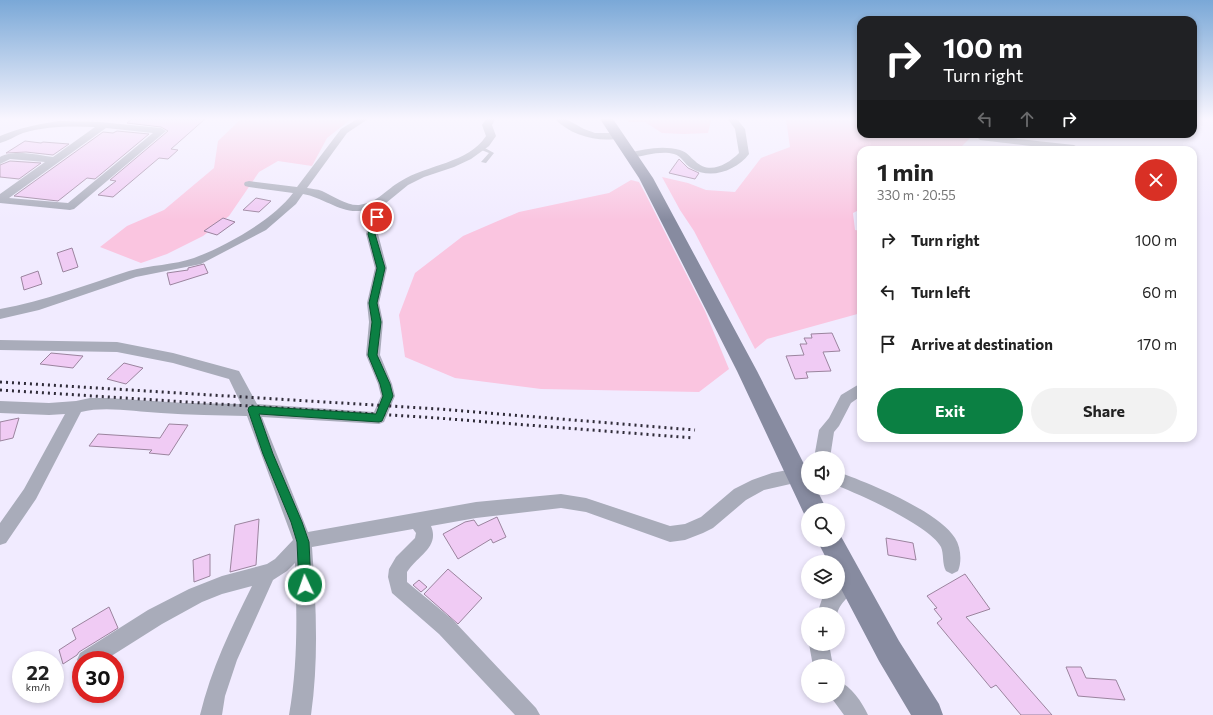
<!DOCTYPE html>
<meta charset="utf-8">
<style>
body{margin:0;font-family:Commissioner,sans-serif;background:#f2f2f2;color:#222;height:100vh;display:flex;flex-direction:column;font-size:15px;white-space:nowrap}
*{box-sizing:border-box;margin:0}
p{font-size:13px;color:#767676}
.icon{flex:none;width:22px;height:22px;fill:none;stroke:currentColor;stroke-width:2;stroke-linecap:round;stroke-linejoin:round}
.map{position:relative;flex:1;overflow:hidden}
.panel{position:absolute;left:857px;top:146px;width:340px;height:296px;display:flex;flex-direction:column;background:#fff;border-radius:12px;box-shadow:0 2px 6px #0003}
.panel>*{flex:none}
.top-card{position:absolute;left:857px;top:16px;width:340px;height:122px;border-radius:12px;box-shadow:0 2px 6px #0003;background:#202124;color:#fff;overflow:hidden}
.buttons{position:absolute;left:801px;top:451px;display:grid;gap:8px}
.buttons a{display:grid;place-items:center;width:44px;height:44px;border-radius:50%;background:#fff;box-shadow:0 2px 6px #0003;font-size:20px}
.speed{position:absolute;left:12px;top:651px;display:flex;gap:8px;font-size:20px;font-weight:700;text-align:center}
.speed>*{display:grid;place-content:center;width:52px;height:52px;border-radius:50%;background:#fff;box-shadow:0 2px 6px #0003;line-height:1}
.speed small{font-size:10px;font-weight:400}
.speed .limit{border:6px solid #d22;background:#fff;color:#111}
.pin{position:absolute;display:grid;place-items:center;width:34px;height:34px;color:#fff;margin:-17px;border:2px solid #fff;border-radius:50%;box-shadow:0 1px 4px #0007}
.me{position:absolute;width:44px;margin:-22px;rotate:357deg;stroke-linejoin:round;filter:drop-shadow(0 0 3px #0008)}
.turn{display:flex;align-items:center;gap:14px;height:84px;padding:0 20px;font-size:18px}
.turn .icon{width:52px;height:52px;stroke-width:2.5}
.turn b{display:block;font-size:28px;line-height:34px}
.lanes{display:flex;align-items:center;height:38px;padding:0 20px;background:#0003;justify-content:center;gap:20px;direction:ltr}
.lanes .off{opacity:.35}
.round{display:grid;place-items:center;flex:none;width:42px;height:42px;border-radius:21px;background:#f2f2f2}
.overview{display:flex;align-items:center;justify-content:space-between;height:68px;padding:0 20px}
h1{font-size:24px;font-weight:700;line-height:30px}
.button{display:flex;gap:8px;margin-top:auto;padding:8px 20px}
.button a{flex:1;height:46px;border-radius:24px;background:#0b8043;color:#fff;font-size:16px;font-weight:700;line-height:46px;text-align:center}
.button a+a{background:#f2f2f2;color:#222}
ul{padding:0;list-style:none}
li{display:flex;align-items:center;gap:12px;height:52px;padding:0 20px}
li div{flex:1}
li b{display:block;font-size:15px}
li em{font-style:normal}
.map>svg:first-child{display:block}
.green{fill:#fac5e0}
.building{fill:#f0cbf4;stroke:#9b849e}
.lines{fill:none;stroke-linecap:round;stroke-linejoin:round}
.lane{fill:#a9acba;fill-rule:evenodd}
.street{fill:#a9acba;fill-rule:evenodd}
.secondary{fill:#878ba0;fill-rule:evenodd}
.rail{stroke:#302c39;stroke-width:3;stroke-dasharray:2 4;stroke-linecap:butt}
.route{fill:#0b8043;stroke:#07532c}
</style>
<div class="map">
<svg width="1213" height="715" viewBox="0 0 1213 715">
<rect width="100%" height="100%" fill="#f1ebff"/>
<!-- green -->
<path class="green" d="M241,119H351L327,138L312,166L278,161L259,172L229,216L203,236L167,254L141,263L100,247L127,226L164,210L214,168L218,141Z
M625,119H711V120L708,133L684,134L662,133L645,122H629Z
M786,119H861V134H974L958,150H861V209L853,213L855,230L861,231V313L767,339L755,349L694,231L680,210L662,177L688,183L706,190L735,192L761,158L790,147Z
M631,180L639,182L645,193L705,311L729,369L699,392L541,389L455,378L405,357L399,315L415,273L463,236L519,212L609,193Z"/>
<!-- building -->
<path class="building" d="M132,119H205L171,149L178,150L168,159L159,158L113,197L98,195L116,181L110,180L168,131L161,127L127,123Z
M117,131L149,134L95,179L87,178L58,201L14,196L103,132L113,133Z
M25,141L41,143L43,142L69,144L53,155L26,152L6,153Z
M679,159L688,168L699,173L695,179L669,173Z
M10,161L41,163L19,179L0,177V165Z
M256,198L271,201L259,212L243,210Z
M223,218L235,222L217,235L204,231Z
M72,248L78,267L63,272L57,253Z
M204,264L208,273L170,285L167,273L188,270V268Z
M38,271L42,284L24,290L21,277Z
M832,333L840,351L823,352L831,371L806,372L808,378L795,379L786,356L804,355L800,344H807L804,338H812L811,334Z
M51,353L83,356L73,368L40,364Z
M124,363L143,368L126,384L107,379Z
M19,418L13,438L0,441V422Z
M169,424L188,425L169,455L149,453L152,450L89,446L98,434L160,438Z
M497,517L506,537L493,543L491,539L458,559L443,534L465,522L474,520L478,526Z
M259,519L256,565L230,572L235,525Z
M886,538L913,543L916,560L888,555Z
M210,554V576L194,582L193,560Z
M448,569L482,598L458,624L424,594Z
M965,574L990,609L966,617L1052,715H1021L996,685L991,688L937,623L942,619L934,609L937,608L927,596Z
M419,580L427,587L421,592L413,585Z
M109,607L118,628L79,652L77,655L63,664L59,650L76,639L72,629Z
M1066,667H1081L1086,678L1116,680L1125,700L1078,696Z"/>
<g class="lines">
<!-- lane -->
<path class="lane" d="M479,147H483L494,153L486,163L481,162L489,153L479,149Z"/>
<!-- street -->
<path class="street" d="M357,119H368L347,133L307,188C312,189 317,189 322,191C333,196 347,206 359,205C379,202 385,190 401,181C426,165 469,163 486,136L482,125L486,119H495L492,125L496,136L489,146L471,159L454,167L424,177L408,185L386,203L378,234L387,268L379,303L383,322L380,355L392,384L395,396L384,422L379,424L262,417L308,532L476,502L561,494L586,498L670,526L685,524L701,517L734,489L752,480L772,473L808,466V480L764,490L746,500L713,528L703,533L685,540L670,542L586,512L561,508L476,518L431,526C440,547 417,556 407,572V582L453,620L536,708L540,715H515L439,634L392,593L388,577L389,569L396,557L415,538L416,533L413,529L312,547C316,603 319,659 311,715H289C298,665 297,614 295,563L287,571L273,580L237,660L225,696L222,715H200C211,669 231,628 252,586L222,594L202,602L162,624L105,660H81L80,667L77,660L80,653L148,610L189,589L222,576L267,564L275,559L293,540L247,416C218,415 189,415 161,413C135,412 106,406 81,412L36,499L6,543L0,545V523L24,489L65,414L49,415L0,413V401L49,403L76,401L90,398H107L184,403L241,404L229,379L173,363L117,352L0,350V340L117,342L173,353L239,371L257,404L374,412L381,396L378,384L366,355L369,322L367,303L375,268L366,234L374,207C369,209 363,211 358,211C339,212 322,197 303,194L296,204L266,230L201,264L136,277L39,310L0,319V309C44,301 86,285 129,271C150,265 174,265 194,258C226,246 273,220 293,193L249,187L245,186L244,184L245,182L249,181L297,187L341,129Z
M555,119H566L584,129L595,133H618L623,136L621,138C600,143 571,136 555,119Z
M728,119H737L745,129L749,154C736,171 710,180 691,168C684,164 682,156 674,154C661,150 644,156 631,158L626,155L627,153C644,149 663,145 680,150C687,152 690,157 695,161C709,175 727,165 739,153L735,129Z
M59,121L100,122L161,128L166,131L74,209L70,210L0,203V194L45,162L10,159L0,164V157C12,149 39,155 53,157L95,127C71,126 47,126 23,133C15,136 8,141 0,143V136C19,128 38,124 59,121ZM106,128L153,133L68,203L9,198Z
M983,135L1074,145L1079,148L1078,150H1065L980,140L978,138L980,136Z
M861,383V396L851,403L839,426L834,432L830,458H814L819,430L829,418L841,395Z
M838,472C869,483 938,511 955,538C961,547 962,562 958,571L952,574L946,571C942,564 944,554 941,547C930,526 861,495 838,486Z
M851,572L858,575L860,581C854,595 841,599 837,614H817L824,593L826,592H838V581L844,575Z
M809,644H829L833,666H813Z
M838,681C851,686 862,702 868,715H844L830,696H838Z"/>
<!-- secondary -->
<path class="secondary" d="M600,119H613L653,178L757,371L808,472V488H816L827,510H808V518H806L737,371L639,178Z
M838,531L899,641L939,704L943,715H911L879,661L838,583V562H828L817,540H838Z"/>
<!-- rail -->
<path class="rail" d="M0,382L439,409L695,430
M0,390L437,418L694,438"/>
</g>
<!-- sky -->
<linearGradient id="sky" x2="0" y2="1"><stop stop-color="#7aa8d7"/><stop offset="0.54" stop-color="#f9f6ff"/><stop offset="1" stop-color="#f9f6ff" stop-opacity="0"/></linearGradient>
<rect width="1213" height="220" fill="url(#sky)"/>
<!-- route -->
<path class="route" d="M375,215H377L381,217L375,234L385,268L377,303L381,322L377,355L390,384L393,396L382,421L379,422L259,414L273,454L302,522L309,542L311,585L309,589L305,591L301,589L299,585L297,542L291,522L263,454L248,410L249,407L252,406L376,414L383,396L380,384L368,355L372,322L369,303L377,268L368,234Z"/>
</svg>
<div class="buttons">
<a><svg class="icon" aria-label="sound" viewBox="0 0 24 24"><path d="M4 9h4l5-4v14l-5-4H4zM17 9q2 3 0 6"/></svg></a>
<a><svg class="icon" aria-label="search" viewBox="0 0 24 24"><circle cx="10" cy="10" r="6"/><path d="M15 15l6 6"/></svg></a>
<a><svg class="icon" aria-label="layers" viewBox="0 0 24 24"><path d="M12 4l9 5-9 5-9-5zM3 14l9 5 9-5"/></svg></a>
<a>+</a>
<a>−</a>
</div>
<div class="speed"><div>22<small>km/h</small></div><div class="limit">30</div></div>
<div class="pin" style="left:377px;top:217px;background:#d93025"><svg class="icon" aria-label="arrive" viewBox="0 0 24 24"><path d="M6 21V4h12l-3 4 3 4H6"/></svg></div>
<svg class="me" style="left:305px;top:585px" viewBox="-20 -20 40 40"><circle r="17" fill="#0b8043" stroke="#fff" stroke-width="3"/><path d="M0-11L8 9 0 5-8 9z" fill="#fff"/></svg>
<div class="top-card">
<div class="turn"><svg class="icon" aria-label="right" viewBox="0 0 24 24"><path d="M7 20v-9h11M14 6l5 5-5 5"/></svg><div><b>100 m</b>Turn right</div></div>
<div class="lanes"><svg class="icon off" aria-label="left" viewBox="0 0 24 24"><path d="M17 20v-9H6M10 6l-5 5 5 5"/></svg><svg class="icon off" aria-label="ahead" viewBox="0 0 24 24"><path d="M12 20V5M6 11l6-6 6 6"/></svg><svg class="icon" aria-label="right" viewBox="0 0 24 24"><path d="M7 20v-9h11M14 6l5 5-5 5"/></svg></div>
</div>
<section class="panel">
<div class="overview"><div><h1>1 min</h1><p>330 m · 20:55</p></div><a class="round" style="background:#d93025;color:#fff"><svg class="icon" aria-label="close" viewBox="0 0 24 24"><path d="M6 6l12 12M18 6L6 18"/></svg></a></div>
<ul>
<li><svg class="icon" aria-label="right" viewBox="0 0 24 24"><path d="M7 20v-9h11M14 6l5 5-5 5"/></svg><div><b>Turn right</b></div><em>100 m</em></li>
<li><svg class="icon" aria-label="left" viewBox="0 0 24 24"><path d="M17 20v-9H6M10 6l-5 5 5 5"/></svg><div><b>Turn left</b></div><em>60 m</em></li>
<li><svg class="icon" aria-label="arrive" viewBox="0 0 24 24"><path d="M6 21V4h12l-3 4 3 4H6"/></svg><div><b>Arrive at destination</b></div><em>170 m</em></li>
</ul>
<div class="button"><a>Exit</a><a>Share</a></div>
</section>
</div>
